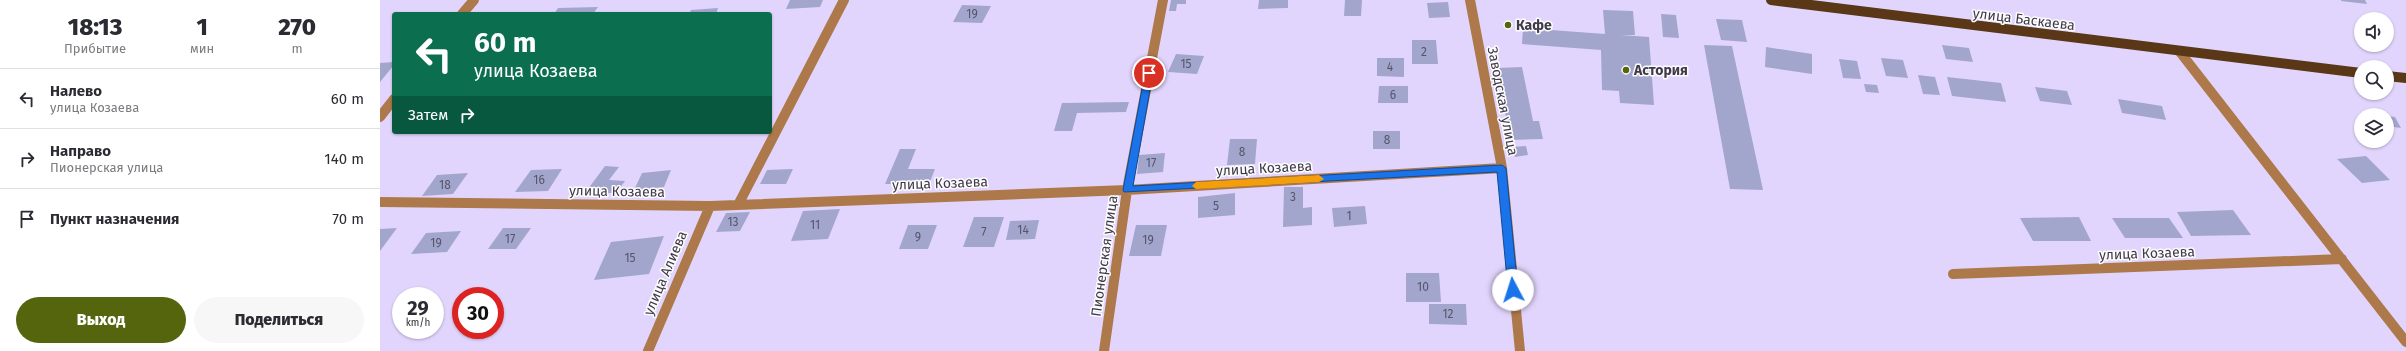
<!DOCTYPE html>
<html lang="ru">
<meta charset="utf-8">
<style>
body{margin:0;font-family:"Fira Sans",sans-serif;background:#f7f7f7;color:#2b2b33;height:100vh;display:flex;flex-direction:column;font-size:15px;white-space:nowrap}
*{box-sizing:border-box;margin:0}
p{font-size:13px;color:#7c7c81}
.icon{flex:none;width:22px;height:22px;fill:none;stroke:currentColor;stroke-width:2;stroke-linecap:round;stroke-linejoin:round}
.map{position:relative;flex:1;overflow:hidden}
.side{display:flex;flex-direction:column;background:#fff;width:380px}
.side>*{flex:none}
.top-card{position:absolute;left:12px;top:12px;width:380px;height:122px;border-radius:4px;box-shadow:0 1px 3px #0004;background:#0b6e4f;color:#fff;overflow:hidden}
.buttons{position:absolute;left:1974px;top:12px;display:grid;gap:8px}
.buttons a{display:grid;place-items:center;width:40px;height:40px;border-radius:50%;background:#fff;box-shadow:0 1px 3px #0004;font-size:20px}
.speed{position:absolute;left:12px;top:287px;display:flex;gap:8px;font-size:20px;font-weight:700;text-align:center}
.speed>*{display:grid;place-content:center;width:52px;height:52px;border-radius:50%;background:#fff;box-shadow:0 1px 3px #0004;line-height:1}
.speed small{font-size:10px;font-weight:400}
.speed .limit{border:6px solid #d22;background:#fff;color:#111}
.pin{position:absolute;display:grid;place-items:center;width:34px;height:34px;color:#fff;margin:-17px;border:2px solid #fff;border-radius:50%;box-shadow:0 1px 4px #0007}
.me{position:absolute;width:44px;margin:-22px;rotate:355deg;stroke-linejoin:round;filter:drop-shadow(0 0 3px #0008)}
.turn{display:flex;align-items:center;gap:14px;height:84px;padding:0 16px;font-size:18px}
.turn .icon{width:52px;height:52px;stroke-width:2.5}
.turn b{display:block;font-size:28px;line-height:34px}
.then{display:flex;align-items:center;height:38px;padding:0 16px;background:#0003;gap:8px;font-size:15px}
.eta{display:flex;justify-content:space-evenly;align-items:center;height:68px;text-align:center}
.eta b{font-size:24px;font-weight:800;line-height:28px}
.button{display:flex;gap:8px;margin-top:auto;padding:8px 16px}
.button a{flex:1;height:46px;border-radius:24px;background:#54650e;color:#fff;font-size:16px;font-weight:800;line-height:46px;text-align:center}
.button a+a{background:#f7f7f7;color:#2b2b33}
ul{padding:0;list-style:none}
li{display:flex;align-items:center;gap:12px;height:60px;padding:0 16px;border-top:1px solid #e1e1e2}
li div{flex:1}
li b{display:block;font-size:15px}
li em{font-style:normal}
main{display:flex;flex:1;min-height:0}
.map>svg:first-child{display:block}
.building{fill:#a2a6cd}
.lines{fill:none;stroke-linecap:round;stroke-linejoin:round}
.minor{stroke:#ad794b;stroke-width:10}
.major{stroke:#5a3716;stroke-width:10}
.route{fill:#1a73e8;stroke:#114b97}
.slow{fill:#f59e0b}
.poi-dot{fill:#54650e;stroke:#fdfdfd;stroke-width:1.5}
.labels{text-anchor:middle;stroke-width:3;stroke-linejoin:round;paint-order:stroke}
.number-label{font-size:12px;fill:#58546a}
.street-label{font-size:14px;fill:#3f3949;stroke:#fdfdfd}
.poi-label{font-size:14px;font-weight:bold;fill:#3f3949;stroke:#fdfdfd;text-anchor:start}
</style>
<main>
<section class="side">
<div class="eta">
<div><b>18:13</b><p>Прибытие</p></div>
<div><b>1</b><p>мин</p></div>
<div><b>270</b><p>m</p></div>
</div>
<ul>
<li><svg class="icon" aria-label="left" viewBox="0 0 24 24"><path d="M17 20v-9H6M10 6l-5 5 5 5"/></svg><div><b>Налево</b><p>улица Козаева</p></div><em>60 m</em></li>
<li><svg class="icon" aria-label="right" viewBox="0 0 24 24"><path d="M7 20v-9h11M14 6l5 5-5 5"/></svg><div><b>Направо</b><p>Пионерская улица</p></div><em>140 m</em></li>
<li><svg class="icon" aria-label="arrive" viewBox="0 0 24 24"><path d="M6 21V4h12l-3 4 3 4H6"/></svg><div><b>Пункт назначения</b></div><em>70 m</em></li>
</ul>
<div class="button"><a>Выход</a><a>Поделиться</a></div>
</section>
<div class="map">
<svg width="2026" height="351" viewBox="0 0 2026 351">
<rect width="100%" height="100%" fill="#e2d5fd"/>
<!-- building -->
<path class="building" d="M410,0H443L440,7L406,9Z
M791,0H806V4H797L796,11H789Z
M879,0H908V8L878,9Z
M965,0H982L981,16H964Z
M1961,0H1985L1987,4L1961,1Z
M1068,2L1070,17L1049,18L1047,3Z
M582,5L611,6L602,23L573,22Z
M218,7L213,14H174L178,8Z
M338,8L336,14H309L311,10Z
M1223,10L1253,11L1255,35H1241L1269,37L1274,105L1240,103L1239,91L1222,90L1221,50L1142,44L1143,28L1225,34Z
M1281,14L1296,15L1299,38L1283,37Z
M1336,19L1362,20L1367,42L1341,40Z
M1032,40H1056L1058,64H1032Z
M1324,45L1352,46L1383,190L1350,189Z
M1562,45L1589,48L1593,62L1566,59Z
M1386,47L1432,54V74L1385,67Z
M796,54L824,56L817,74L788,72Z
M997,58H1024V77L997,76Z
M1501,58L1523,60L1528,78L1506,76Z
M1459,59L1477,61L1481,79L1463,78Z
M14,62V65L0,82V63Z
M1142,67L1153,121H1159L1163,139L1130,140L1117,68Z
M1538,75L1555,77L1560,95L1543,94Z
M1567,77L1621,83L1626,102L1572,96Z
M1484,84L1497,85L1499,93L1486,92Z
M999,86H1028V103H998Z
M1655,87L1687,91L1692,105L1660,101Z
M1738,99L1782,106L1786,120L1742,113Z
M749,102L746,112L697,113L692,131H674L682,103Z
M2007,116L2015,117L2021,128L2007,126Z
M993,131H1020V149H993Z
M850,139H877L875,164L847,165Z
M1146,146L1148,155L1135,157L1132,147Z
M520,149H536L528,169H555L549,184H505Z
M785,153L783,172L757,174L759,155Z
M1986,156L2010,180L1982,183L1957,159Z
M225,166L239,167L229,180L245,181L236,193H205Z
M182,169L168,191L135,192L151,170Z
M413,169L406,184H380L387,170Z
M291,170L284,187L254,190L262,173Z
M88,173L73,194L42,196L57,175Z
M904,187H923V208L932,207V225L903,227Z
M855,193V215L818,218V197Z
M985,206L987,224L954,227L952,208Z
M460,209L448,239L411,241L423,211Z
M1853,210L1871,235L1811,236L1797,212Z
M370,212L360,231L336,232L346,213Z
M594,217H624L614,247H583Z
M1699,217L1711,241H1653L1640,218Z
M1732,218H1789L1803,238H1745Z
M659,220L655,239L626,240L630,221Z
M528,225H557L548,249H519Z
M756,225H787L781,256H749Z
M17,228L0,251V229Z
M123,228H151L136,249H108Z
M81,231L67,252L31,254L46,233Z
M284,236L269,274L214,280L231,242Z
M1026,273H1059L1061,302H1026Z
M1049,304H1086L1087,325L1049,324Z"/>
<g class="lines">
<!-- minor -->
<path class="minor" d="M1090,0L1122,168L1140,351
M82,14L94,0
M1800,52L2026,342
M0,117L14,99
M0,202L330,206L747,190L1122,168
M358,205L464,0
M1573,274L1962,259
M268,351L330,206
M724,351L747,190L783,0"/>
<!-- major -->
<path class="major" d="M1391,0L1981,73
M2007,76L2026,78"/>
</g>
<!-- route -->
<path class="route" d="M769,70L773,73L753,186L1122,165L1126,168L1138,290L1137,293H1130L1128,290L1117,172L744,192L743,190L765,73Z"/>
<!-- slow -->
<path class="slow" d="M939,175L944,179L939,182L816,189L812,186L816,182Z"/>
<!-- markers -->
<g class="poi-dot">
<circle cx="1128" cy="25" r="4"/>
<circle cx="1246" cy="70" r="4"/>
</g>
<g class="labels">
<!-- number labels -->
<g class="number-label">
<text x="592" y="18">19</text>
<text x="1044" y="56">2</text>
<text x="806" y="68">15</text>
<text x="1010" y="71">4</text>
<text x="1013" y="99">6</text>
<text x="1007" y="144">8</text>
<text x="862" y="156">8</text>
<text x="771" y="167">17</text>
<text x="159" y="184">16</text>
<text x="65" y="189">18</text>
<text x="913" y="201">3</text>
<text x="836" y="210">5</text>
<text x="969" y="220">1</text>
<text x="353" y="226">13</text>
<text x="435" y="229">11</text>
<text x="643" y="234">14</text>
<text x="604" y="236">7</text>
<text x="538" y="241">9</text>
<text x="130" y="243">17</text>
<text x="768" y="244">19</text>
<text x="56" y="247">19</text>
<text x="250" y="262">15</text>
<text x="1043" y="291">10</text>
<text x="1068" y="318">12</text>
</g>
<!-- street labels -->
<g class="street-label">
<text transform="translate(1644 19) rotate(7)" y="5">улица Баскаева</text>
<text transform="translate(1123 101) rotate(79)" y="5">Заводская улица</text>
<text transform="translate(884 168) rotate(-3)" y="5">улица Козаева</text>
<text transform="translate(560 183) rotate(-2)" y="5">улица Козаева</text>
<text transform="translate(237 191) rotate(1)" y="5">улица Козаева</text>
<text transform="translate(1767 253) rotate(-2)" y="5">улица Козаева</text>
<text transform="translate(724 256) rotate(-82)" y="5">Пионерская улица</text>
<text transform="translate(285 273) rotate(-67)" y="5">улица Алиева</text>
</g>
<!-- poi labels -->
<g class="poi-label">
<text x="1136" y="30">Кафе</text>
<text x="1254" y="75">Астория</text>
</g>
</g>
</svg>
<div class="buttons">
<a><svg class="icon" aria-label="sound" viewBox="0 0 24 24"><path d="M4 9h4l5-4v14l-5-4H4zM17 9q2 3 0 6"/></svg></a>
<a><svg class="icon" aria-label="search" viewBox="0 0 24 24"><circle cx="10" cy="10" r="6"/><path d="M15 15l6 6"/></svg></a>
<a><svg class="icon" aria-label="layers" viewBox="0 0 24 24"><path d="M12 4l9 5-9 5-9-5zM3 14l9 5 9-5"/></svg></a>
</div>
<div class="speed"><div>29<small>km/h</small></div><div class="limit">30</div></div>
<div class="pin" style="left:769px;top:73px;background:#d93025"><svg class="icon" aria-label="arrive" viewBox="0 0 24 24"><path d="M6 21V4h12l-3 4 3 4H6"/></svg></div>
<svg class="me" style="left:1133px;top:290px" viewBox="-20 -20 40 40"><circle r="19" fill="#fff"/><path d="M0-13L10 11 0 6-10 11z" fill="#1a73e8"/></svg>
<div class="top-card">
<div class="turn"><svg class="icon" aria-label="left" viewBox="0 0 24 24"><path d="M17 20v-9H6M10 6l-5 5 5 5"/></svg><div><b>60 m</b>улица Козаева</div></div>
<div class="then">Затем<svg class="icon" aria-label="right" viewBox="0 0 24 24"><path d="M7 20v-9h11M14 6l5 5-5 5"/></svg></div>
</div>
</div>
</main>
